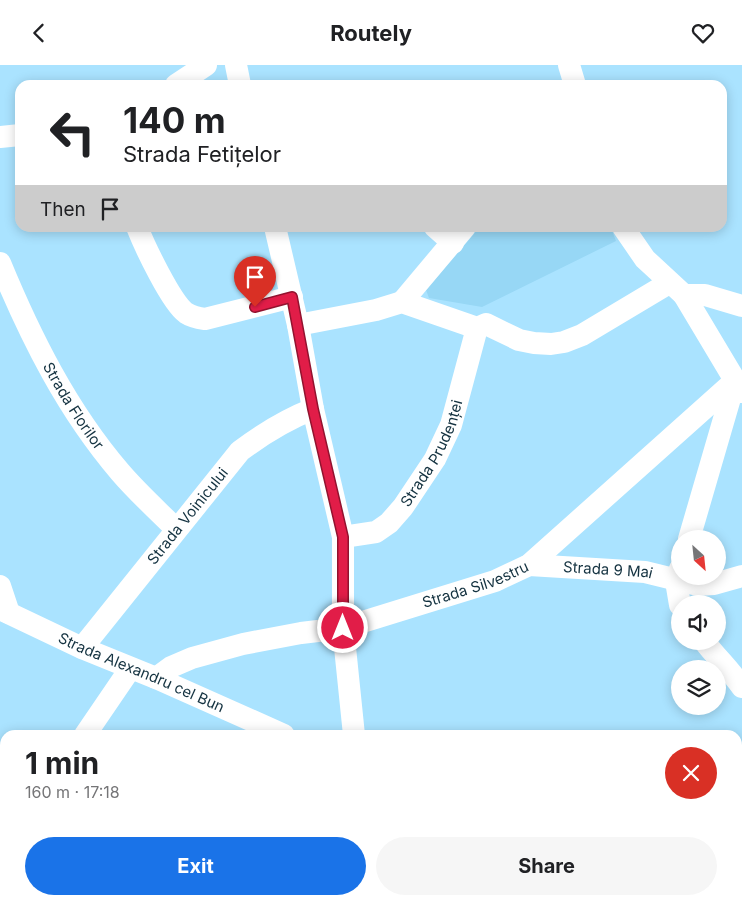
<!DOCTYPE html>
<meta charset="utf-8">
<style>
body{margin:0;font-family:Inter,sans-serif;background:#f6f6f6;color:#202124;height:100vh;display:flex;flex-direction:column;font-size:19px;white-space:nowrap}
*{box-sizing:border-box;margin:0}
p{font-size:16px;color:#757577}
.icon{flex:none;width:28px;height:28px;fill:none;stroke:currentColor;stroke-width:2;stroke-linecap:round;stroke-linejoin:round}
.map{position:relative;flex:1;overflow:hidden}
.sheet{position:absolute;left:0px;top:665px;width:742px;height:175px;display:flex;flex-direction:column;background:#fff;border-radius:15px 15px 0 0;box-shadow:0 2px 12px #0003}
.sheet>*{flex:none}
.top-card{position:absolute;left:15px;top:15px;width:712px;height:152px;border-radius:15px;box-shadow:0 2px 12px #0003;background:#fff;color:#202124;overflow:hidden}
.needle{width:32px;rotate:153deg}
.fabs{position:absolute;left:671px;top:465px;display:grid;gap:10px}
.fabs a{display:grid;place-items:center;width:55px;height:55px;border-radius:50%;background:#fff;box-shadow:0 2px 12px #0003;font-size:25px}
.pin{position:absolute;display:grid;place-items:center;width:42px;height:42px;color:#fff;margin:-51px -21px;border-radius:50% 50% 50% 0;rotate:-45deg;box-shadow:0 0 5px #0007}
.pin .icon{rotate:45deg}
.me{position:absolute;width:55px;margin:-28px;rotate:0deg;stroke-linejoin:round;filter:drop-shadow(0 0 4px #0008)}
.turn{display:flex;align-items:center;gap:18px;height:105px;padding:0 25px;font-size:22px}
.turn .icon{width:65px;height:65px;stroke-width:2.5}
.turn b{display:block;font-size:35px;line-height:42px}
.then{display:flex;align-items:center;height:48px;padding:0 25px;background:#0003;gap:10px;font-size:19px}
.round{display:grid;place-items:center;flex:none;width:52px;height:52px;border-radius:26px;background:#f6f6f6}
.head{display:flex;align-items:center;justify-content:space-between;height:85px;padding:0 25px}
h1{font-size:30px;font-weight:700;line-height:38px}
.action{display:flex;gap:10px;margin-top:auto;padding:10px 25px}
.action a{flex:1;height:58px;border-radius:30px;background:#1a73e8;color:#fff;font-size:20px;font-weight:700;line-height:58px;text-align:center}
.action a+a{background:#f6f6f6;color:#202124}
header{display:flex;justify-content:space-between;align-items:center;height:65px;padding:0 25px;background:#fff;font-size:22px;font-weight:700}
.map>svg:first-child{display:block}
.built{fill:#97d7f5}
.lines{fill:none;stroke-linecap:round;stroke-linejoin:round}
.path{stroke:#6d9bb2;stroke-width:3;stroke-dasharray:2.5 4;stroke-linecap:butt}
.minor{stroke:#fff;stroke-width:22}
.route-casing{stroke:#92132f;stroke-width:12}
.route{stroke:#e11d48;stroke-width:9}
.labels{text-anchor:middle;stroke-width:5;stroke-linejoin:round;paint-order:stroke}
.street-label{font-size:15px;fill:#143240;stroke:#f5fbff}
</style>
<header><svg class="icon" aria-label="back" viewBox="0 0 24 24"><path d="M15 5l-7 7 7 7"/></svg>Routely<svg class="icon" aria-label="heart" viewBox="0 0 24 24"><path d="M12 20l-8-8c-3-5 5-10 8-4 3-6 11-1 8 4z"/></svg></header>
<div class="map">
<svg width="742" height="840" viewBox="0 0 742 840">
<rect width="100%" height="100%" fill="#aae3ff"/>
<!-- built -->
<path class="built" d="M479,163H611L616,176L482,242L429,233L426,225Z"/>
<g class="lines">
<!-- path -->
<path class="path" d="M485,835L487,840"/>
<!-- minor -->
<g class="minor">
<path d="M236,0L240,20"/>
<path d="M569,0L575,20"/>
<path d="M176,20L206,0"/>
<path d="M0,72L20,70"/>
<path d="M137,162C145,182 171,237 186,248C192,252 198,253 205,254L292,232"/>
<path d="M275,162L298,260L313,344L343,472V563L354,670"/>
<path d="M435,162L453,178"/>
<path d="M623,162L645,194L684,230H705L742,241"/>
<path id="s1" d="M0,198C31,273 67,345 120,407C137,427 157,445 176,464"/>
<path d="M684,230L742,327"/>
<path d="M402,237L465,162"/>
<path d="M298,260L376,245L402,237L477,263L486,259L519,275L534,278L551,279L564,277L582,270L669,218"/>
<path id="s2" d="M343,472L376,467L389,458L403,442L435,394L451,360L477,263"/>
<path d="M689,474L735,316"/>
<path id="s3" d="M529,500L645,507L698,520L714,519L742,511"/>
<path d="M680,504L676,516L680,540"/>
<path d="M0,521L9,548"/>
<path id="s4" d="M0,544L82,583L156,613L284,670"/>
<path d="M704,576C716,592 731,606 742,622"/>
<path id="s5" d="M82,583L240,386C264,368 285,355 313,344"/>
<path id="s6" d="M156,613L171,602L192,593L243,579L301,568L343,563L495,516L529,500L736,315"/>
<path d="M85,670L130,604"/>
<path d="M0,801L5,789"/>
<path d="M264,835L278,840"/>
<path d="M401,835L403,840"/>
<path d="M533,835L539,840"/>
</g>
</g>
<g class="lines">
<defs>
<path id="route" d="M255,242L292,232L313,344L343,472V563"/>
</defs>
<!-- route casing -->
<use href="#route" class="route-casing"/>
<!-- route -->
<use href="#route" class="route"/>
</g>
<g class="labels">
<!-- street labels -->
<g class="street-label">
<text dy="5" stroke="none"><textPath href="#s1" startOffset="161">Strada Florilor</textPath></text>
<text dy="5" stroke="none"><textPath href="#s2" startOffset="132">Strada Prudenței</textPath></text>
<text dy="5" stroke="none"><textPath href="#s5" startOffset="169">Strada Voinicului</textPath></text>
<text dy="5" stroke="none"><textPath href="#s3" startOffset="79">Strada 9 Mai</textPath></text>
<text dy="5" stroke="none"><textPath href="#s6" startOffset="335">Strada Silvestru</textPath></text>
<text dy="5" stroke="none"><textPath href="#s4" startOffset="155">Strada Alexandru cel Bun</textPath></text>
</g>
</g>
</svg>
<div class="fabs">
<a><svg class="needle" viewBox="-14 -14 28 28"><path d="M0-13l5 13h-10z" fill="#e53935"/><path d="M0 13l5-13h-10z" fill="#757577"/></svg></a>
<a><svg class="icon" aria-label="sound" viewBox="0 0 24 24"><path d="M4 9h4l5-4v14l-5-4H4zM17 9q2 3 0 6"/></svg></a>
<a><svg class="icon" aria-label="layers" viewBox="0 0 24 24"><path d="M12 4l9 5-9 5-9-5zM3 14l9 5 9-5"/></svg></a>
</div>
<div class="pin" style="left:255px;top:242px;background:#d93025"><svg class="icon" aria-label="arrive" viewBox="0 0 24 24"><path d="M6 21V4h12l-3 4 3 4H6"/></svg></div>
<svg class="me" style="left:343px;top:563px" viewBox="-20 -20 40 40"><circle r="17" fill="#e11d48" stroke="#fff" stroke-width="3"/><path d="M0-11L8 9 0 5-8 9z" fill="#fff"/></svg>
<div class="top-card">
<div class="turn"><svg class="icon" aria-label="left" viewBox="0 0 24 24"><path d="M17 20v-9H6M10 6l-5 5 5 5"/></svg><div><b>140 m</b>Strada Fetițelor</div></div>
<div class="then">Then<svg class="icon" aria-label="arrive" viewBox="0 0 24 24"><path d="M6 21V4h12l-3 4 3 4H6"/></svg></div>
</div>
<section class="sheet">
<div class="head"><div><h1>1 min</h1><p>160 m · 17:18</p></div><a class="round" style="background:#d93025;color:#fff"><svg class="icon" aria-label="close" viewBox="0 0 24 24"><path d="M6 6l12 12M18 6L6 18"/></svg></a></div>
<div class="action"><a>Exit</a><a>Share</a></div>
</section>
</div>
